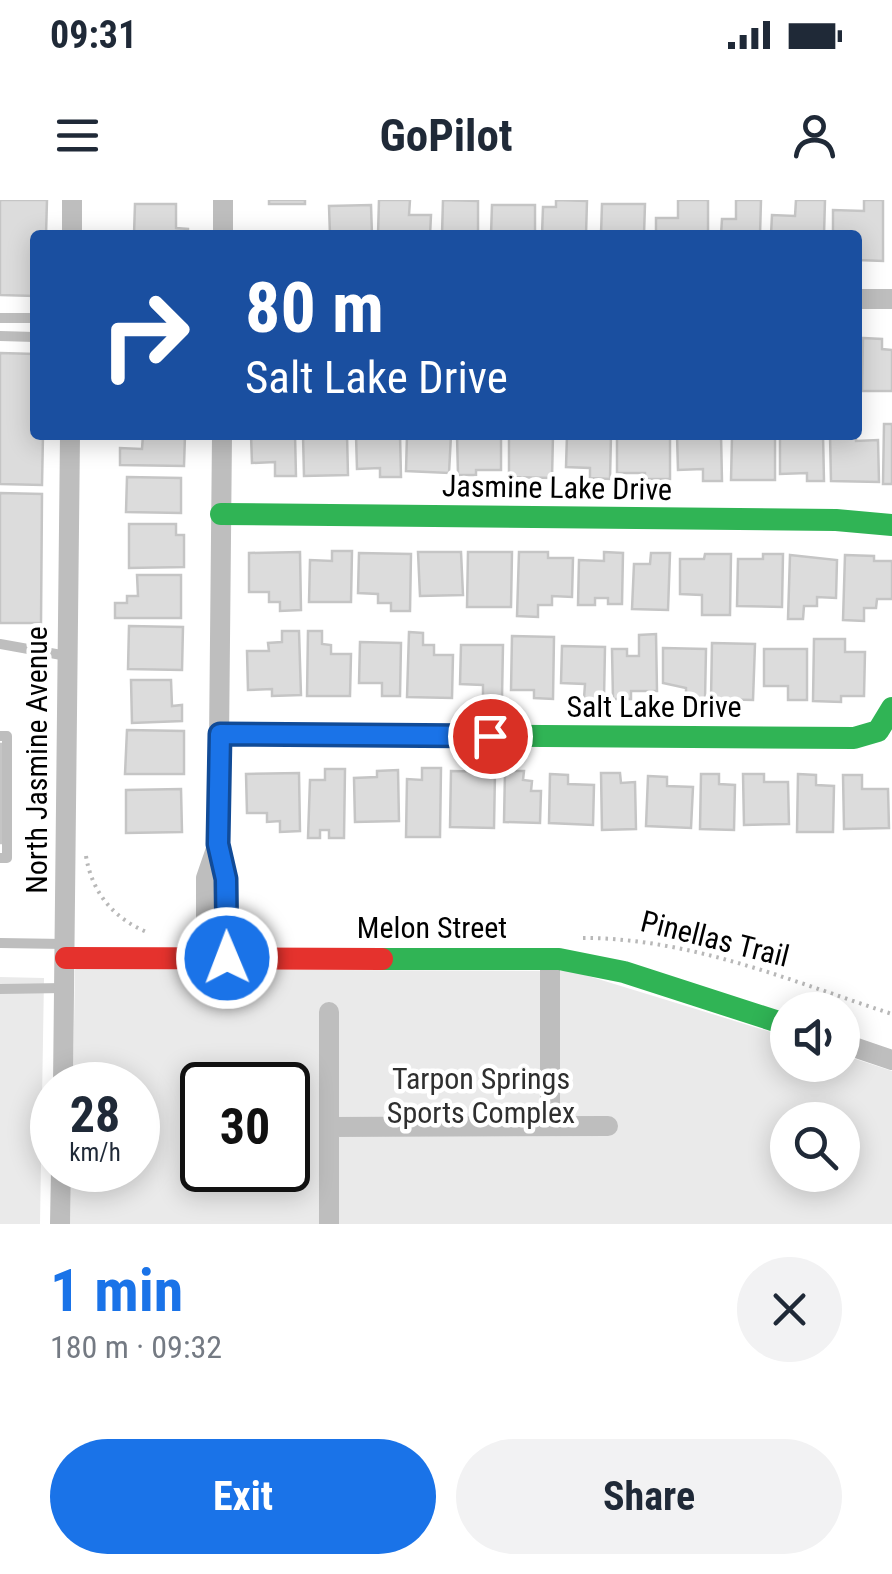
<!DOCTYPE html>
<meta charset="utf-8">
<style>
body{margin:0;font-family:"Roboto Condensed",sans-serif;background:#f2f2f3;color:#1f2937;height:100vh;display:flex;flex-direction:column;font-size:38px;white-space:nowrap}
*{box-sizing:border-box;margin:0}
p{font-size:32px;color:#747a83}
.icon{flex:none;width:55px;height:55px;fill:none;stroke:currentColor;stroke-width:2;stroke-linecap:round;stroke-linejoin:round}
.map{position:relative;height:1024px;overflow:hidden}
.sheet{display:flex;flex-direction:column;background:#fff;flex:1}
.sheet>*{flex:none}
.banner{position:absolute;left:30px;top:30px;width:832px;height:210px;border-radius:10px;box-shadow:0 5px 25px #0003;background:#1a4fa0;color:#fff;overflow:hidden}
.fabs{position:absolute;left:770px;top:792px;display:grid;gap:20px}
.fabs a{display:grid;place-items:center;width:90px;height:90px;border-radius:50%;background:#fff;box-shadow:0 5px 25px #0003;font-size:50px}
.speed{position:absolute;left:30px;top:862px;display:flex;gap:20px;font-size:50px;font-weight:700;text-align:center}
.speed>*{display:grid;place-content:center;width:130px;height:130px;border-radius:50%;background:#fff;box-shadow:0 5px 25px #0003;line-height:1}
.speed small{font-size:25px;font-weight:400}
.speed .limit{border:5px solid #111;border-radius:15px;background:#fff;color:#111}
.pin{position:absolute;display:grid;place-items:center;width:85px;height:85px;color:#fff;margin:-42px;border:5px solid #fff;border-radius:50%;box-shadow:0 2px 10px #0007}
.me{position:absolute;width:110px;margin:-55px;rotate:359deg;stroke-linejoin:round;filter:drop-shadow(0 0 8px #0008)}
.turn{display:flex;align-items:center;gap:35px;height:210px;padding:0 50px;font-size:45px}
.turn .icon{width:130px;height:130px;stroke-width:2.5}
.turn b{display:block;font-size:70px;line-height:85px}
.round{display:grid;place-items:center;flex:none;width:105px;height:105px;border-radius:52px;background:#f2f2f3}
.head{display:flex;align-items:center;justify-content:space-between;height:170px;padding:0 50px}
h1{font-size:60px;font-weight:700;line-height:75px;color:#1a73e8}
.cta{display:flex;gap:20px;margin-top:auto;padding:20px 50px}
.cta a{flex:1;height:115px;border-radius:60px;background:#1a73e8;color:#fff;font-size:40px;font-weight:700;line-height:115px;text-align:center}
.cta a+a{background:#f2f2f3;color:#1f2937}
.status{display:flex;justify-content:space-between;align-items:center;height:70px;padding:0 50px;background:#fff;direction:ltr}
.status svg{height:28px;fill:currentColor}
header{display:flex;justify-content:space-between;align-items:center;height:130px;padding:0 50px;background:#fff;font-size:45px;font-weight:700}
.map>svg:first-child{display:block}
.green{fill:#eaeaea;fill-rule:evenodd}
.building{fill:#dcdcdc;stroke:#c5c5c5;stroke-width:2.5}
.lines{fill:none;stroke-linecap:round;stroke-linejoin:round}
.path{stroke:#b8b8b8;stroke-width:4;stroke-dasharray:2.5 5;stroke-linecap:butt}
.lane{stroke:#bebebe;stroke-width:10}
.street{stroke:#bebebe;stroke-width:20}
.fast{stroke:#30b455;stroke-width:22}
.jam{stroke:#e5322d;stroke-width:22}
.route-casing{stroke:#114b97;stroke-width:25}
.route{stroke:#1a73e8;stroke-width:18}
.labels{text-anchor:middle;stroke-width:9;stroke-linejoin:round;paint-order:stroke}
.street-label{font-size:30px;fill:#000;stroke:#fff}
.park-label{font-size:30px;fill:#2f2f2f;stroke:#fff}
</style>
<div class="status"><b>09:31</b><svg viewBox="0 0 49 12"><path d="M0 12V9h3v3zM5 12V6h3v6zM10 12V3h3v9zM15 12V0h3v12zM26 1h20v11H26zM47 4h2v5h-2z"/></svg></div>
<header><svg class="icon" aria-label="menu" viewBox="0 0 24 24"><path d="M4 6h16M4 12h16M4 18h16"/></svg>GoPilot<svg class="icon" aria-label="person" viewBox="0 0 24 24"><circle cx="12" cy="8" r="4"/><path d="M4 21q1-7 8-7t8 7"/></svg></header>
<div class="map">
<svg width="892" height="1024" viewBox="0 0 892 1024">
<rect width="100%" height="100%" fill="#fff"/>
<!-- green -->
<path class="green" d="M75,769L572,771L787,837L788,865H842L843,855L892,871V1024H70L71,970H138V885H73ZM202,885H288V970H202ZM788,920H842V975H788Z
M0,777L44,778L40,1024H0Z"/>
<!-- building -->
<path class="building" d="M0,0H47L46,35H35V96L0,95Z
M269,0H305V4H269Z
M379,0H410L409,15H431L430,35H378Z
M443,0L478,1V35H442Z
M556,0L587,1L586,35H542L543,7H556Z
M678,0H708V35H656V18H678Z
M736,0H761L760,35H721L722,19H736Z
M796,0H825L824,35H771L772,15L795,16Z
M864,0H883V61L858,60V35H833V10L864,11Z
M135,4H176V28L188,29V35H134Z
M602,4H645L644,35H601Z
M371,5L372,35H330L329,6Z
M492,5H535V35H491Z
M863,138L882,139V149L892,150V191H862Z
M0,153L35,154V235H43L42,285L0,284Z
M884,224H892V284H883Z
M143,235H185L184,266L120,265V248L142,249Z
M251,235H295L296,276H275V262L252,263Z
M303,235H347L348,275L304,276Z
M356,235H400L401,277H380V268L357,269Z
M407,235H451L449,273L406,271Z
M457,235H501V270H476V275H458Z
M509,235H553L552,278L509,277Z
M567,235H611L610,279L590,278V268L566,267Z
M636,235H670V279H645V273H617V237Z
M677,235H721L722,281H703V269L678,270Z
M759,235H775V280H731L732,237L759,238Z
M780,235H823L824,281H807V273L780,274Z
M830,235H856V241L878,240L879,282L831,281Z
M127,277L181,278V313L126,312Z
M0,293L42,294L41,423H0Z
M129,324H176V335H184V367L129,368Z
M332,351H352L351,402H309L310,360L332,361Z
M300,352L301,410L280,411V402H269V392H249V353Z
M418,352H461L463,395L420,396Z
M468,352H512L511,407H467Z
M519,352H548V358H573L572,397L552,396V405H538V417L517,416Z
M604,352L623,353L622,404H608V398H595V405H578L579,360L604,361Z
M359,353L411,354L410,411H391V403H378V394L358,393Z
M651,353H670L668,410L632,409L634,364H650Z
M705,354H731L730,415H702V395L680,394V359H704Z
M763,354H783L782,407L737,406L738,359H763Z
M790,355L837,360L836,398L817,397V406H804L803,419H788Z
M845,355L874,356V361H892V399H877L876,408H864V421L843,420Z
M137,375H181V418H115V403H127V396H138Z
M129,426L183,427L182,470L128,469Z
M282,431H299L301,495L272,496V489L248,490L247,451H269L268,443L282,442Z
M308,431H322V444L331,445V454H351L350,496H307Z
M409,432L423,433V445H434V455H453L452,498L407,497Z
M656,434L657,491H631V499H613L612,449H627V456H639V435Z
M512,436L554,437L553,499L534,498V490H511Z
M814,439H845V452H865L864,496H841V502L813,501Z
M360,442L401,443L400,496H382V483H359Z
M712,443L755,444L753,500L711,499Z
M461,445H503L502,498L483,497V485L460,484Z
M562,446L605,447L604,499L584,498L585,484L561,483Z
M663,448L706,449L705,500L686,499V488L663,483Z
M764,449H807V500H788V486H764Z
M131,480H171L172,506L182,505V521L132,523Z
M127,530L184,531V574H125Z
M0,544H1L2,643H0Z
M422,568H441L440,637H406L407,579L422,580Z
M325,569H345L344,638H329V630H320V638H308L310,580H325Z
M398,570L399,621L355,622L354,578L377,577V571Z
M451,571L495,572L494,628L450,627Z
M505,571H524L523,580L532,581L531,591H541L540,623L504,622Z
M299,573L300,631L280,632V621L267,622V613H247L246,574Z
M601,573H620L621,583L635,582L636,629L602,630Z
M550,574L568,575V584L594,585L593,625L549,623Z
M701,574H719V584L735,585L734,630L700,629Z
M743,574H764V582H788L789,624L744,625Z
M798,574L816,575V585L834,586L833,632H797Z
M843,575H862V589H888L889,628L844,629Z
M648,576L667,577V586L693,587L691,628L646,626Z
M181,589L182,632L126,633V590Z"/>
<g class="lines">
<!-- path -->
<path class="path" d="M86,656C92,693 114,719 149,733
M583,738C691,738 791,781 892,814"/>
<!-- lane -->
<path class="lane" d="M0,118H35
M0,136L35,137
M0,444L67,456
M0,536H7V658H0
M0,743L65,744
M0,789L64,788"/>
<!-- street -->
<path class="street" d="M72,35V0
M223,35V0
M858,99H892
M222,235L218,645L225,679L227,758
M206,758V678L217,646
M550,758V925
M842,843L892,860
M63,885L70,235
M329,927L608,926
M60,1024L61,970
M329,1024V812"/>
<!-- fast -->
<path class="fast" d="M221,314L836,320L892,325
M220,534L854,538L878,531L892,508
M382,759H559L624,772L788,825"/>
<!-- jam -->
<path class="jam" d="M66,758L382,759"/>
</g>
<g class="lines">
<defs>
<path id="route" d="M227,758L226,679L218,644L220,534L490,536"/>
</defs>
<!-- route casing -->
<use href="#route" class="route-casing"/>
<!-- route -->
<use href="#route" class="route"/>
</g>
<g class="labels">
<!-- street labels -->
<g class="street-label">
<text transform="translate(557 288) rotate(1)" y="10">Jasmine Lake Drive</text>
<text x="654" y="517">Salt Lake Drive</text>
<text transform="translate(37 560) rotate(-90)" y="10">North Jasmine Avenue</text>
<text x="432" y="738">Melon Street</text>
<text transform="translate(715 739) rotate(14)" y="10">Pinellas Trail</text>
</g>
<!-- park labels -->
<g class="park-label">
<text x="481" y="889">Tarpon Springs<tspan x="481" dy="34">Sports Complex</tspan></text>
</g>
</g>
</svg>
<div class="fabs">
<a><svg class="icon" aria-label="sound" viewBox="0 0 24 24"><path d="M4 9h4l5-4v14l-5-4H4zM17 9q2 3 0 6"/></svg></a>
<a><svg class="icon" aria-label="search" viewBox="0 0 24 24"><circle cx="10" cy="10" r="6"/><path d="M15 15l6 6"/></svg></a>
</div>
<div class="speed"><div>28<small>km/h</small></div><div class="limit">30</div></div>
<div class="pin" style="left:490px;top:536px;background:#d93025"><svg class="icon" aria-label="arrive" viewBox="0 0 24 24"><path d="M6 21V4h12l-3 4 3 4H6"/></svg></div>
<svg class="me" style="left:227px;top:758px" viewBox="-20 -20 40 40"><circle r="17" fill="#1a73e8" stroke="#fff" stroke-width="3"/><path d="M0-11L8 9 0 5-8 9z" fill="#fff"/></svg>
<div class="banner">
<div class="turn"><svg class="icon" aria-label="right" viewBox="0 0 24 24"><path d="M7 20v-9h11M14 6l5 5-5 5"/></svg><div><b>80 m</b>Salt Lake Drive</div></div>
</div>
</div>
<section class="sheet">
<div class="head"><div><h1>1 min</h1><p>180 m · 09:32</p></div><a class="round"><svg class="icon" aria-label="close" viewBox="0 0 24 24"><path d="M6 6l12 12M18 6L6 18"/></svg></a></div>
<div class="cta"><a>Exit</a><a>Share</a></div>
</section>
